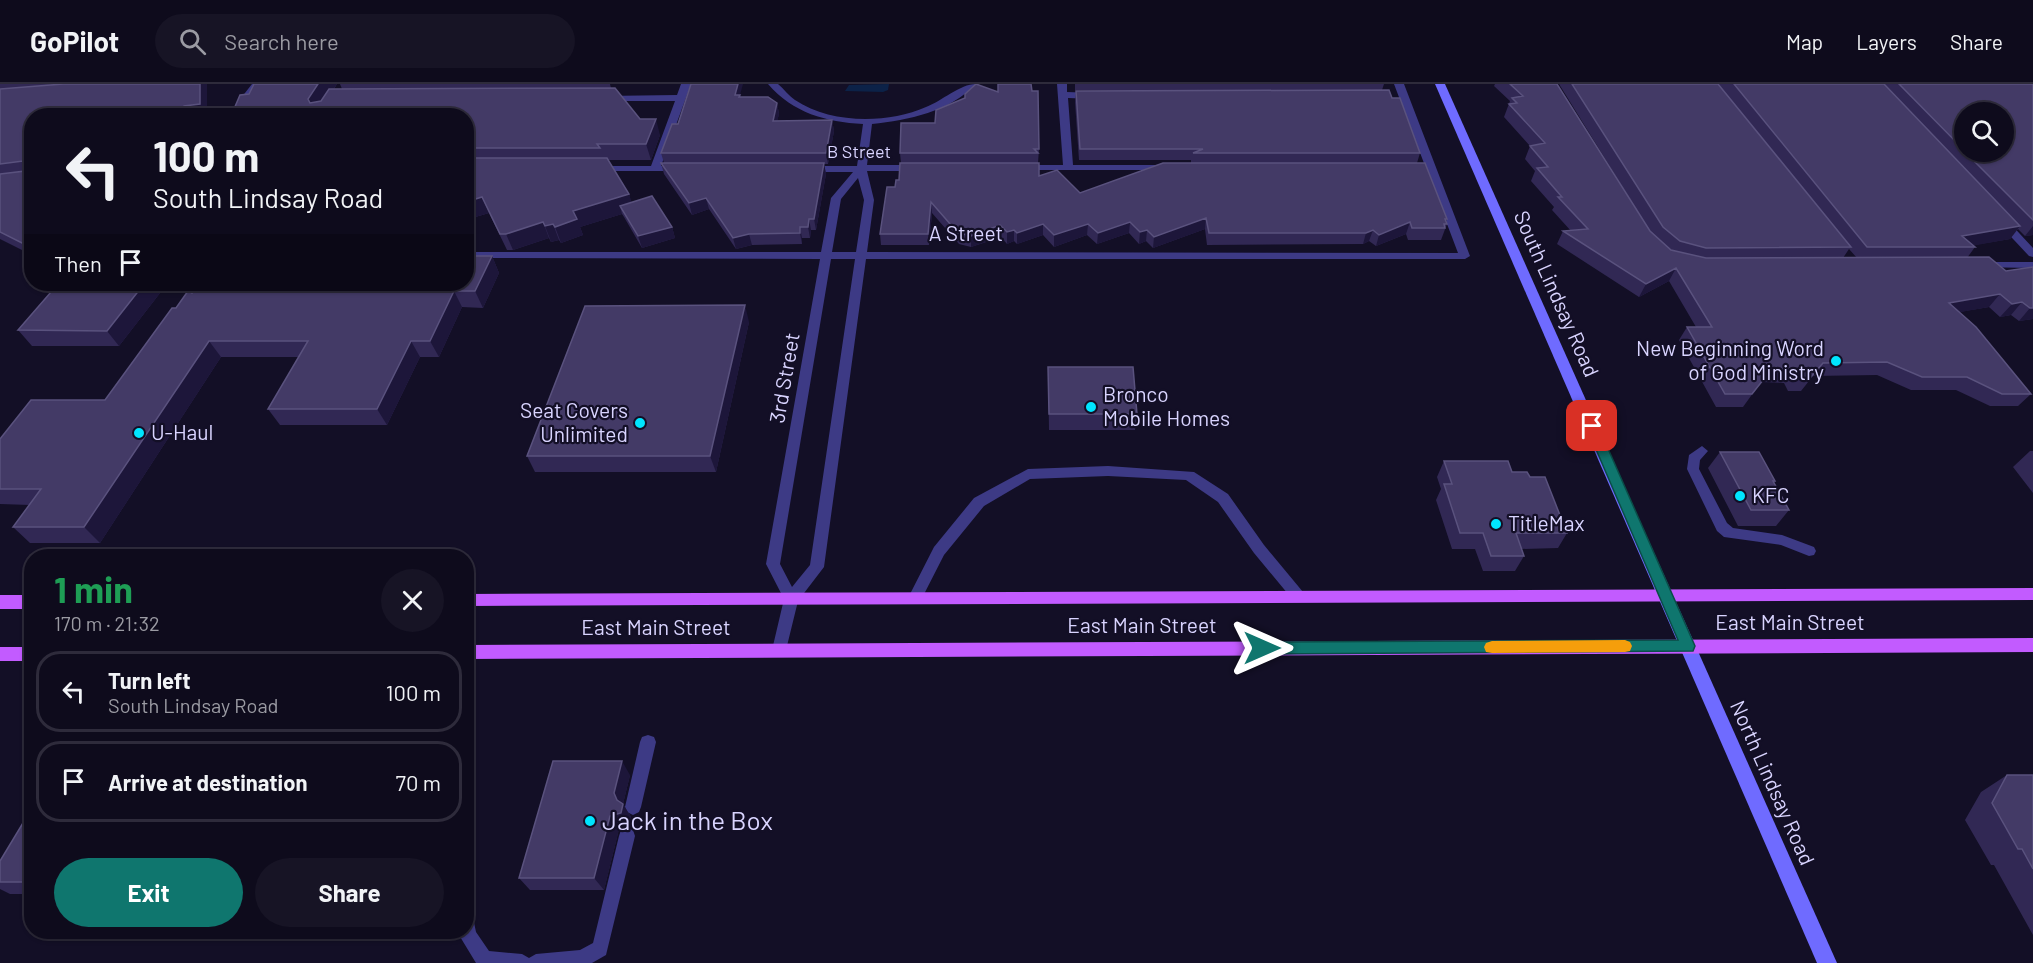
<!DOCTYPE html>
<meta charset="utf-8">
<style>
body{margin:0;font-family:Barlow,sans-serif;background:#171425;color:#f1f3f6;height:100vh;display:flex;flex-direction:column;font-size:22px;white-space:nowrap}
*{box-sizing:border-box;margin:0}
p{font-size:20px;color:#9b9ba3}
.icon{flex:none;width:33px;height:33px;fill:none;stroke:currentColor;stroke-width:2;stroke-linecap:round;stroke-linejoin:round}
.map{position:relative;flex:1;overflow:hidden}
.details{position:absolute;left:24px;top:465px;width:450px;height:390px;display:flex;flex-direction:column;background:#0e0b1c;border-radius:24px;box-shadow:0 2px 4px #0004,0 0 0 2px #2e2b3b}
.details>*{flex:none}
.hud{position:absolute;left:24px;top:24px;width:450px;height:183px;border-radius:24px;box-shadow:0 2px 4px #0004,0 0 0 2px #2e2b3b;background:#0e0b1c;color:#f1f3f6;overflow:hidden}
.controls{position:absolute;left:1954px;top:18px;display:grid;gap:12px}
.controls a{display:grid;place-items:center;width:60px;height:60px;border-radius:50%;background:#0e0b1c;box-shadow:0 2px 4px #0004,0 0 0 2px #2e2b3b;font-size:30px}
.pin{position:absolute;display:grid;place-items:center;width:51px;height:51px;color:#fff;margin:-26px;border-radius:12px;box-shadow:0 3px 9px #0006}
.me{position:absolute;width:66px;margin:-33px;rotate:90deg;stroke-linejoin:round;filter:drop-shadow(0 0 4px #0008)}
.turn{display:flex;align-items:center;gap:21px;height:126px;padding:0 30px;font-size:27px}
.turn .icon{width:78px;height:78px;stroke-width:2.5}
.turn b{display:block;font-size:42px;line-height:51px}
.then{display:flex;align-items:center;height:57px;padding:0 30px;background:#0003;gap:12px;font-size:22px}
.round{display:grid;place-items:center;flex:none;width:63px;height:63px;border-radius:32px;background:#171425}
.head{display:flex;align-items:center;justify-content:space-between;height:102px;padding:0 30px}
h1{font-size:36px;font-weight:700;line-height:45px;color:#1e9e55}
.action{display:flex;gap:12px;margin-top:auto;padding:12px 30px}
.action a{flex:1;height:69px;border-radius:36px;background:#0f766e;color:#fff;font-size:24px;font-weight:700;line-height:69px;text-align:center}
.action a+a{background:#171425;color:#f1f3f6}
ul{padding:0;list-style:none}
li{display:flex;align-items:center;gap:18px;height:81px;margin:0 12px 9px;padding:0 18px;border:3px solid #2e2b3b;border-radius:24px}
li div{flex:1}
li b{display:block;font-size:22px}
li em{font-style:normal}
header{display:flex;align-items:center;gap:36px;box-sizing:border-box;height:84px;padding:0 30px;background:#0e0b1c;border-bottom:2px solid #2e2b3b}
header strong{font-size:28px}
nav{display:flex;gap:33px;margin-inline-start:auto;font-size:21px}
.search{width:420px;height:54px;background:#171425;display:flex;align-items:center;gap:15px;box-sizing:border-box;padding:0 21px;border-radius:33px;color:#9b9ba3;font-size:22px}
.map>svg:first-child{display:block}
.water{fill:#0c2248}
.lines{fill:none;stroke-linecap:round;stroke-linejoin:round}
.service{fill:#3d3a85;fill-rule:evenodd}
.secondary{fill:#6f6bff;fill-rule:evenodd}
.primary{fill:#c25bff;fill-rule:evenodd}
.wall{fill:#312854;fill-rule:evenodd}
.shaded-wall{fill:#1d163a}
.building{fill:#433a66;stroke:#5a527e;stroke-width:1.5}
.route{fill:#0f766e;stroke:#0a4d48;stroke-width:1.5}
.slow{fill:#f59e0b}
.poi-dot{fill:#00e5ff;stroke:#130f26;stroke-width:2}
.labels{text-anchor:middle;stroke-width:4.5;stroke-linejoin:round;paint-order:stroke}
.far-street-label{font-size:18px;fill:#d9d4ff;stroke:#130f26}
.street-label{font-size:21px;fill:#d9d4ff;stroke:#130f26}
.poi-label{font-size:21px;fill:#d9d4ff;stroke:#130f26;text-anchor:start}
.near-poi-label{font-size:26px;fill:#d9d4ff;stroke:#130f26;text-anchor:start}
</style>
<header>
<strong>GoPilot</strong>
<div class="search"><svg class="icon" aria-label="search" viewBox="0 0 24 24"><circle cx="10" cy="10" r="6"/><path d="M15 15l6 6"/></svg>Search here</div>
<nav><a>Map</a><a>Layers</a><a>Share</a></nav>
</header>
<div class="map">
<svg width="2033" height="879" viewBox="0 0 2033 879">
<rect width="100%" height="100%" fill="#130f26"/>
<!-- water -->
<path class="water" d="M889,0L888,6L883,8L845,7L849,1Z"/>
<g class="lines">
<!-- service -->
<path class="service" d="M252,0H262L236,32H227Z
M681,0H691L661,82H680L685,85L684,87H591L590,85L595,82H651L675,17H606L603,16V12L677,11Z
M768,0H778C784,5 789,12 795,16C831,40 887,40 926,23C942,17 960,0 976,0C949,28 909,36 872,40L867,81H917L922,84L917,87H867L874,116L867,168L1458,169L1394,0H1404L1470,172L1465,175H866L824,483L798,517L786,566L784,570L779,572L774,570L772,566L784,515L766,480L820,175L466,174V168H821L831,114L853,88H808L803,85L808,82H857L863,40C826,38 793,29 768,0ZM858,94L864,116L856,168H832L841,115ZM831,175H855L810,481L792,503L780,480Z
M1057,0H1067V8L1094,9L1099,12L1094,15L1068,14L1073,81H1166L1170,82V86H1017V82L1021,81H1063Z
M2003,135L2007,136L2033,164V173L2029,172L1999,140L1998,138Z
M1979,178H2033V184L1975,183V179Z
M1702,362L1708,367L1700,376L1699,385L1727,439L1733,444L1782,451L1814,463L1816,467L1814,471L1809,472L1781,461L1724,453L1717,447L1687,385L1689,371Z
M1108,382L1194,388L1228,410L1264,461L1303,508L1305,512L1303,516L1298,518L1293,516L1254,469L1218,418L1186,396L1108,392L1030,395L984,422L944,471L920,518L915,520L910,518L908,514L934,463L974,414L1028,385Z
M648,651L654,653L656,658L641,723L639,728L633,731L627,728L625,723L640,658L642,653Z
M627,744L633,746L635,752L606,871L592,879H476L459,851V848H466V827L472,829L476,848L489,867L522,870L529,874L536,870L580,866L593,859L619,752L621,746Z"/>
<!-- secondary -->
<path class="secondary" d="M1435,0H1445L1837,879H1817Z"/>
<!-- primary -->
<path class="primary" d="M2033,504V516L466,522V510Z
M0,511H32V525H0Z
M2033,554V568L466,575V561Z
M0,563H32V577H0Z"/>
</g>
<!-- wall -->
<path class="wall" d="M0,0H207V31L32,32V171L0,155Z
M254,0H337L334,5H342L340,0H679H610L611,4L640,35L660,51L651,76H608L629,110L631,118L672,143L675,154L642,164L624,133L622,130L580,143L583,151L561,159L559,156L551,158L549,154L513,166H507L489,129L472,134L466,124V32L249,10Z
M1075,0H1384L1382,6L1392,14L1420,69L1417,79L1447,135L1446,139L1447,140L1441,156H1408L1406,150L1376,162L1369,157L1363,160L1207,161L1205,145L1153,164L1146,157L1139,160L1129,149L1097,160L1087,151L1054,163L1043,151L1017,160L1014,157L1007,160L1001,153L971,163L959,160L932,129L929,161H881L880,150L895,103L899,96L901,79L900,69L1039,65L1038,79L1039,92L1080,109L1191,79V76H1079L1075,18L1076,7L1254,6H1075Z
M1495,0H1557L1651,149L1559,0H2033V151L2025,152L2018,145L2010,155L1974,161L1975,163L1967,174L2006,187L2033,183V235L2019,237L2011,231L2000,233L1989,223L1959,228L2031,310L2018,322H1990L1956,306H1911L1877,291L1813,292L1801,307H1788L1784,299L1761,298L1743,323H1716L1679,256L1687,243H1696L1669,197L1639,213L1557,160L1563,147H1571L1552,126L1554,123L1531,97L1535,87L1525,75L1530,62L1504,33L1510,17L1494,2ZM1849,165L1857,174H1843Z
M740,11V13L777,19L779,30L777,37L832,36L834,47L828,80H824L826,90L816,146H811L810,154H802V160L752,161L736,165L709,125L692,131L664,90L661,79H664L661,69L678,40Z
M492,172L499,189L483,224L462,223L439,273H420L387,341H280L268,325L299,273H221L100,459H30L13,443L30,421L0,420V355L105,316L176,224L192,209Z
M167,200L119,262H32L18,246Z
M749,238L716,388H535L527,372Z
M1048,283L1137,330L1135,346H1049Z
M2030,367H2033V409L2013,383Z
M1720,368L1775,397L1774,399L1789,426L1776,442H1738L1708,384Z
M1444,377L1512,388L1530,393L1567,449L1558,464L1521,465L1524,472L1515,487H1483L1475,465H1452L1436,416L1441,405L1437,393Z
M630,691L623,720L631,733L629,742L619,745L604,806H530L519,794Z
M2007,691H2033V851L1994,781H1991L1965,736L1981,708Z
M32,724V810H10L0,805V777Z"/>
<!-- shaded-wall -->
<path class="shaded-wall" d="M200,0H207V31L179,32Z
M318,0H337L316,31L308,15Z
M738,0H743L740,11L742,22L735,11Z
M777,19L779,30L775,47L773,37Z
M656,35L660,51L651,76L646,60Z
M832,36L834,47L828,80L826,69Z
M824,79L826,90L816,146L814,135Z
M629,110L634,126L620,122L622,130L580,143L583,151L561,159L555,143L573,127Z
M482,113L489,129L472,134L466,123V118Z
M706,114L709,125L692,131L689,119Z
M931,118L932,129L929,161L928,150Z
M1206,134L1205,145L1153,164L1154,153Z
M809,135L811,146L810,154L808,143Z
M543,138L549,154L513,166L506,150Z
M1130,138L1129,149L1097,160L1098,149Z
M1410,138L1406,150L1376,162L1379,151Z
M553,140L559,156L551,158L545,142Z
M1043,140V151L1017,160V149Z
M1088,140L1087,151L1054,163V151Z
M1000,141L1001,153L971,163V152Z
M2020,142L2010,155L1966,163L1962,152Z
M2033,142V151L2025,152Z
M672,143L675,154L642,164L638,152Z
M800,143L802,154V160L800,149Z
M1014,146V157L1007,160V148Z
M1147,146L1146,157L1139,160L1140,148Z
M1373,146L1369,157L1363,160L1366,149Z
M749,150L752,161L736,165L733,154Z
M492,172L499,189L483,224L475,207Z
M1676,184L1669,197L1639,213L1646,200Z
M144,200H167L119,262L107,247Z
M454,207L462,223L439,273L430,257Z
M2000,210L1989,223L1938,232L1949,219Z
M2022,218L2011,231L2000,233L2012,220Z
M745,221L749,238L716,388L710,372Z
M2030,224H2033V235L2019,237Z
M209,257L221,273L100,459L84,443Z
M411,257L420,273L387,341L377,325Z
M622,677L630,691L623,720L631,733L629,742L619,745L604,806L594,794L610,732L617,716L614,709Z
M466,704L473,712L466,734Z"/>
<!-- building -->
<path class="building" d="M63,0H200V20L184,22L179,32H32V164L0,148V90L25,87V80L23,77L0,80V5Z
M254,0H318L308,15L310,19L321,17L329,5L615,4L640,35H656L646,60H597L600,64H466V32H401L400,29L389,32H231L240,11L249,10Z
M691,0H738L735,11H740L739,13H768L777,19L773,37L832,36L826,69H661L672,40H678Z
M976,0L998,8V0H1031L1032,7H1038L1039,65H1034L1038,69H900L901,39H935L936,26L965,14V10Z
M1510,0H1557L1650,147L1671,166L1706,174L1989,173L2006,187L2033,183V224H2030L2022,218L2012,220L2000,210L1949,219L1976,243L2031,310H2002L1967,293H1922L1887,278L1823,279L1810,294H1798L1793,286H1771L1752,310H1725L1687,243H1712L1676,184L1646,200L1563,147L1588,145L1558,113H1562L1537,84L1548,83L1530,62L1545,59L1509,20L1517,19L1512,14L1523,12Z
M1572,0H1718L1851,163L1706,164L1680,157L1663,143Z
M1734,0H1884L2020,142L1962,152L1975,163H1867Z
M1899,0H2033V136L1965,68H2004V28H1965V67Z
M1389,6L1392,14H1400L1420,69H1193L1203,65H1080L1076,7Z
M466,74H607L629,110L573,127L577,135L555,143L553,140L545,142L543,138L506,150H500L482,113L466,118Z
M661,79H824L814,135H809L808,143H800V149L749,150L733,154L706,114L689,119Z
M900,79H1039V92L1057,86L1080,109L1163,79H1425L1447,135H1445L1447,140H1444L1445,144H1412L1410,138L1379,151L1373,146L1366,149H1209L1206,134L1154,153L1147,146L1140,148L1130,138L1098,149L1088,140L1054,151L1043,140L1017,149L1014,146L1007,148L1000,141L971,152L958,149L931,118L928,150H880L887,103H895L896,96H899Z
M652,112L672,143L638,152L620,122Z
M466,172H492L475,207H454L430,257H411L377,325H268L308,257H209L84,443H13L41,405H0V355L31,316H105L172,224H176L188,207L192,209L199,200H466Z
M58,200H144L107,247L18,246Z
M745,221L710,372H527L585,222Z
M1048,283H1133L1137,330H1049Z
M1720,368H1759L1775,397H1773L1789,426H1751Z
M1444,377H1508L1512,388H1527L1530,393H1545L1567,449H1516L1524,472H1491L1483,449H1460L1444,400H1452Z
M553,677H622L614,709L617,716L623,720L621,729L610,732L594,794H519Z
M2007,691H2033V785L2022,765H2018L1992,719Z
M32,724V798H0V777Z"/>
<!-- route -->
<path class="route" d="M1592,338L1598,342L1695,562L1693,567L1262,570L1257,569L1254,564L1257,560L1262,558L1678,556L1586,342Z"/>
<!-- slow -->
<path class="slow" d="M1625,556L1630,558L1632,562L1630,567L1625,568L1492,569L1486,568L1484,563L1486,559L1492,557Z"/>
<!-- markers -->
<g class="poi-dot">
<circle cx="1836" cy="277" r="6"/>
<circle cx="1091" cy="323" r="6"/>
<circle cx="640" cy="339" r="6"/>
<circle cx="139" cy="349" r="6"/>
<circle cx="1740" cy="412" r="6"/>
<circle cx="1496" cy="440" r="6"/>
<circle cx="590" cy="737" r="6"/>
</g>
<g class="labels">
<!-- far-street labels -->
<g class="far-street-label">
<text x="859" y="74">B Street</text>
</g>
<!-- street labels -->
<g class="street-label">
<text x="966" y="157">A Street</text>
<text transform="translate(1556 210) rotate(66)" y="7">South Lindsay Road</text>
<text transform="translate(785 294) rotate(-80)" y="7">3rd Street</text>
<text x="1790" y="546">East Main Street</text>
<text x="1142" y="549">East Main Street</text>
<text x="656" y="551">East Main Street</text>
<text transform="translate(1772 699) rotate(66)" y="7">North Lindsay Road</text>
</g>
<!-- poi labels -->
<g class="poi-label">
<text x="1824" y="272" text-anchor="end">New Beginning Word<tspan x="1824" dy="24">of God Ministry</tspan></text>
<text x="1103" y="318">Bronco<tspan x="1103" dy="24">Mobile Homes</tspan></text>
<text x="628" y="334" text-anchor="end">Seat Covers<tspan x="628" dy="24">Unlimited</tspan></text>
<text x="151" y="356">U-Haul</text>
<text x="1752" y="419">KFC</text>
<text x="1508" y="447">TitleMax</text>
</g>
<!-- near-poi labels -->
<g class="near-poi-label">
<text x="602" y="746">Jack in the Box</text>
</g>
</g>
</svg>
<div class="controls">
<a><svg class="icon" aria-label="search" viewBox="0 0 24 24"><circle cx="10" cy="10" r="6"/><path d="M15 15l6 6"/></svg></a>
</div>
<div class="pin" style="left:1592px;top:342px;background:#d93025"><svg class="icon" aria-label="arrive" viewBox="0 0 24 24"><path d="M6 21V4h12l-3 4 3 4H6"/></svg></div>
<svg class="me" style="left:1262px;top:564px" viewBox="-20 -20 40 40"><path d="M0-17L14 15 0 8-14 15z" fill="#0f766e" stroke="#fff" stroke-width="4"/></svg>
<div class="hud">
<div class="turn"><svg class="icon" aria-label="left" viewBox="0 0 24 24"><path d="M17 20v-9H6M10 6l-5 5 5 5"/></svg><div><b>100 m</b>South Lindsay Road</div></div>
<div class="then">Then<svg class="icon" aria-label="arrive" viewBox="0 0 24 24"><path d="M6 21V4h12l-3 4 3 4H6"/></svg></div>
</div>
<section class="details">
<div class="head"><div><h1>1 min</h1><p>170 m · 21:32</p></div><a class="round"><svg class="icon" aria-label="close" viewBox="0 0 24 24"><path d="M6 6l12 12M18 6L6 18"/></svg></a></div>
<ul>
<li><svg class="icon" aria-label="left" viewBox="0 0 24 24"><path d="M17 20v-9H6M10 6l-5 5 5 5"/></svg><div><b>Turn left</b><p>South Lindsay Road</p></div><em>100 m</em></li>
<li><svg class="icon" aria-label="arrive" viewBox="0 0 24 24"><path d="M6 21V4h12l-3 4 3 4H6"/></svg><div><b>Arrive at destination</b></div><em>70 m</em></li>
</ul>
<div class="action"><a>Exit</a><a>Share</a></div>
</section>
</div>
